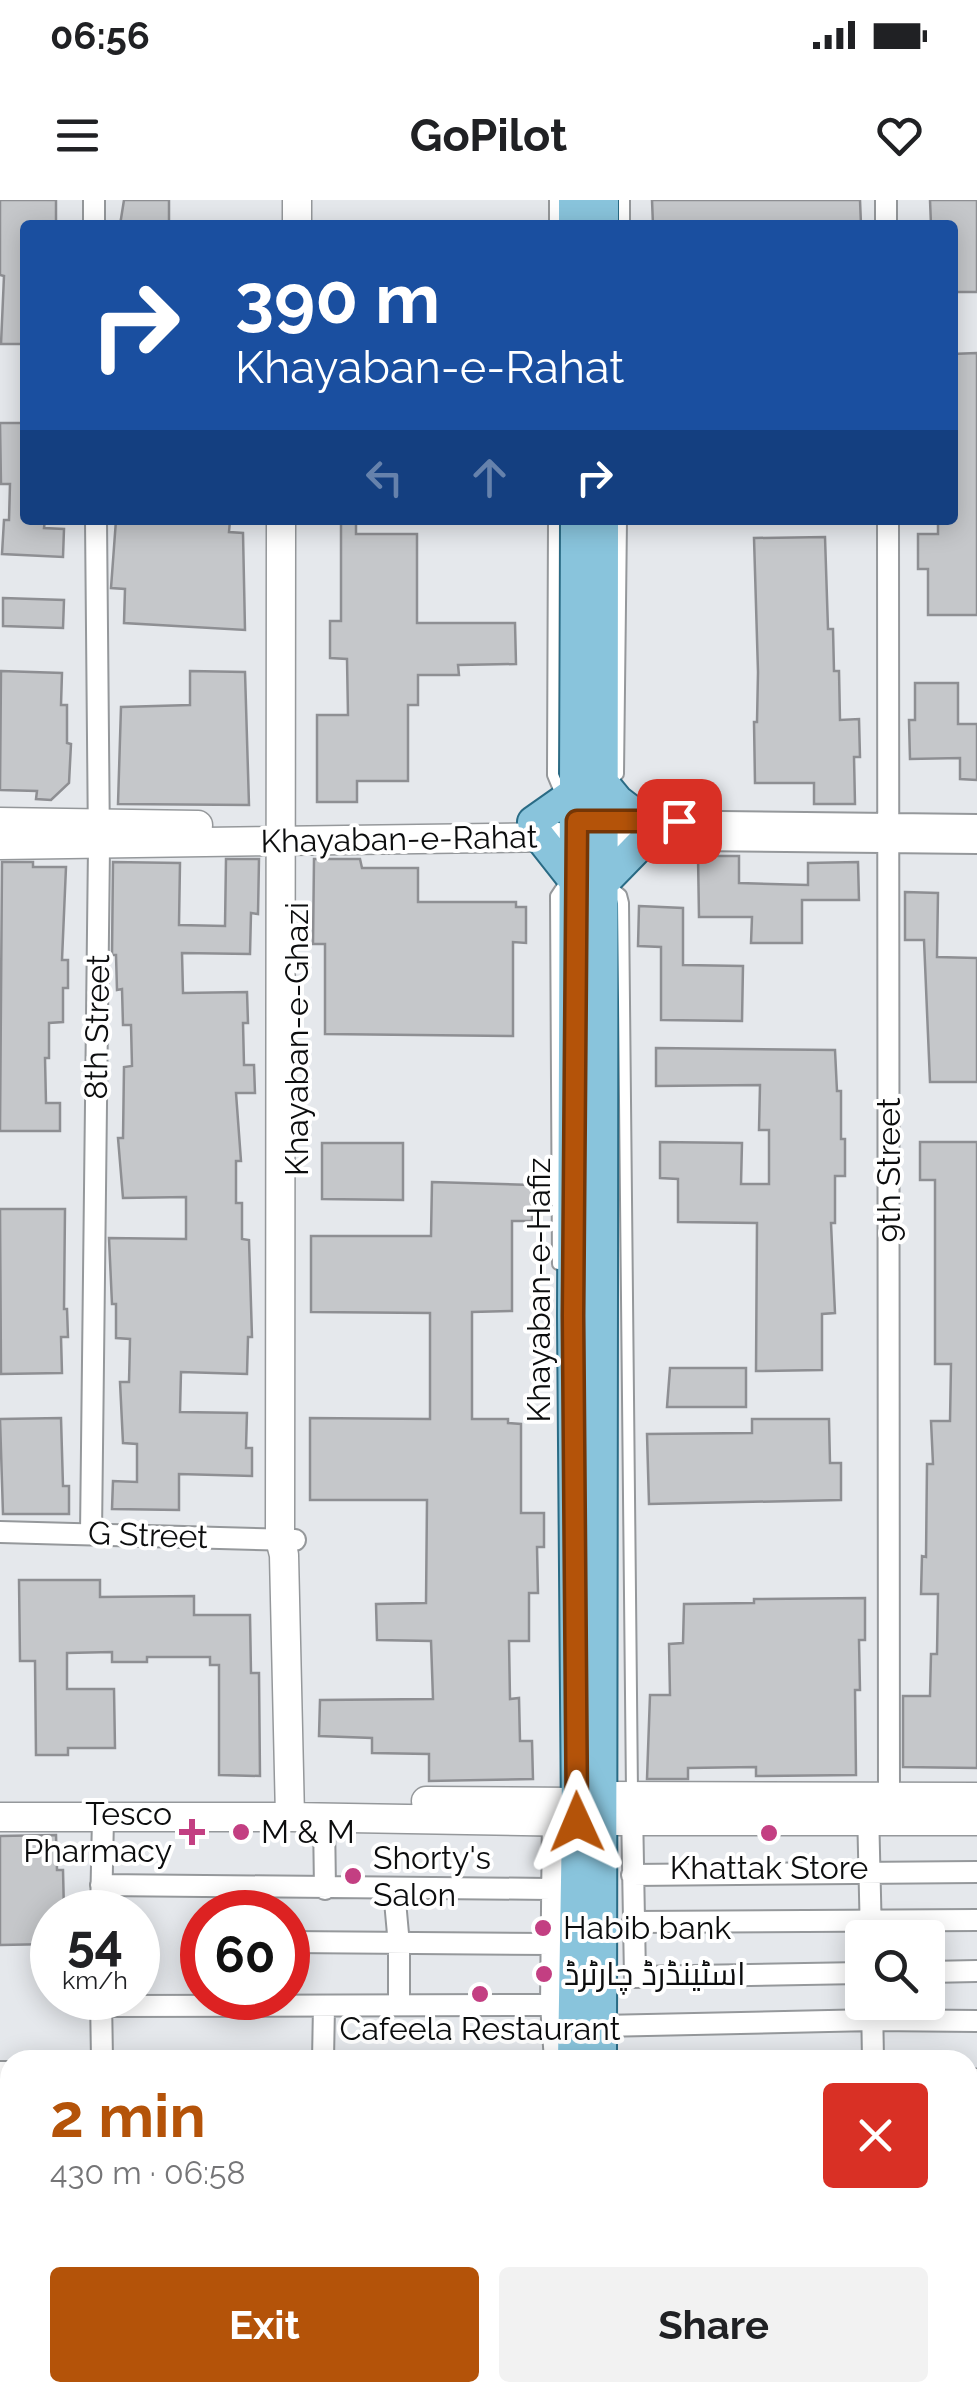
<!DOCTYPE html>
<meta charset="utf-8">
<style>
body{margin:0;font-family:Raleway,Cairo,sans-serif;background:#f2f2f2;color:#202124;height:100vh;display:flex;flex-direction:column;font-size:38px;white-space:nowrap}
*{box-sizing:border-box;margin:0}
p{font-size:32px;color:#757577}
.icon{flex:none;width:55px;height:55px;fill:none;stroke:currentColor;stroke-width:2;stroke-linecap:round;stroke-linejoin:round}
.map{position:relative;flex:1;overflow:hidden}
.drawer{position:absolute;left:0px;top:1850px;width:978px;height:352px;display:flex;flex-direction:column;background:#fff;border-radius:30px 30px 0 0;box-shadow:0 5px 25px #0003}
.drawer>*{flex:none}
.top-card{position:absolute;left:20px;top:20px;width:938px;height:305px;border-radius:10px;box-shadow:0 5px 25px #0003;background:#1a4fa0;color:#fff;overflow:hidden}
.tools{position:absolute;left:845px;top:1720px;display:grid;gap:20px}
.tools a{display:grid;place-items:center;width:100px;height:100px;border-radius:10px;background:#fff;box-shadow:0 5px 25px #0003;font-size:50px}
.speed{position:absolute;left:30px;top:1690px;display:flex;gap:20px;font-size:50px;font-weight:700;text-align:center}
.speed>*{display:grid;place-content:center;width:130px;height:130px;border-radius:50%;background:#fff;box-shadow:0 5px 25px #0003;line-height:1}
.speed small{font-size:25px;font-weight:400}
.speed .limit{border:15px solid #d22;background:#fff;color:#111}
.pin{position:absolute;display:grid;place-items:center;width:85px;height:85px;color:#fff;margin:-42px;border-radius:20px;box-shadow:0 5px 15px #0006}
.me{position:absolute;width:110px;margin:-55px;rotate:359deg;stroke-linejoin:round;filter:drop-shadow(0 0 8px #0008)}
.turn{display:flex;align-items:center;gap:35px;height:210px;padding:0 50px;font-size:45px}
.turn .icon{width:130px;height:130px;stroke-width:2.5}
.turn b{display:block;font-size:70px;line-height:85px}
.lanes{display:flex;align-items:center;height:95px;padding:0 50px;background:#0003;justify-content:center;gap:50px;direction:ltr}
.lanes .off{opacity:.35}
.round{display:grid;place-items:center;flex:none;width:105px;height:105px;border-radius:10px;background:#f2f2f2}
.summary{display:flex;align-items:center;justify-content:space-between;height:170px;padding:0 50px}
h1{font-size:60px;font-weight:700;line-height:75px;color:#b45309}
.primary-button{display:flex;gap:20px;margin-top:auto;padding:20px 50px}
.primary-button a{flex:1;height:115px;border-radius:10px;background:#b45309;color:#fff;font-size:40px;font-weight:700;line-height:115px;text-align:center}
.primary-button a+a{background:#f2f2f2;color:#202124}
.status{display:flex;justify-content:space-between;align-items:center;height:70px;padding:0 50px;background:#fff;direction:ltr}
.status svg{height:28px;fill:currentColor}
header{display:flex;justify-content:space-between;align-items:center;height:130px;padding:0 50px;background:#fff;font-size:45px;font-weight:700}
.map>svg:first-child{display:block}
.building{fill:#c5c7ca;stroke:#8e8f93;stroke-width:2.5}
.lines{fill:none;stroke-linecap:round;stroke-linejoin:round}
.lane-casing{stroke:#95989b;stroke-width:14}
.street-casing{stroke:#95989b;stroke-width:24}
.secondary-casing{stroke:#95989b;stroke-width:31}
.primary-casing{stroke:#2a6b85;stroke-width:34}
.lane{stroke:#fff;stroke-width:10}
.street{stroke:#fff;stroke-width:20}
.secondary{stroke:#fff;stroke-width:28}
.primary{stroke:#89c4dc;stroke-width:30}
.route-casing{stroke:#753606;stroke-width:25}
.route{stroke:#b45309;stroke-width:18}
.poi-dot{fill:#c33f82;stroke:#fff;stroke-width:4}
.labels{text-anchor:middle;stroke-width:8;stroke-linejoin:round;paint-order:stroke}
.street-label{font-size:32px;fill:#0c0d0e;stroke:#fff}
.poi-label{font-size:32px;fill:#0c0d0e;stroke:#fff;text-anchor:start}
</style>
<div class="status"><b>06:56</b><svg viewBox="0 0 49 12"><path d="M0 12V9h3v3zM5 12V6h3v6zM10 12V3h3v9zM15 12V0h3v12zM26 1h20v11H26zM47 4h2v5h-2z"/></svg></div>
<header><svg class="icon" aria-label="menu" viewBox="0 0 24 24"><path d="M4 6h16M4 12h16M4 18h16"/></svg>GoPilot<svg class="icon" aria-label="heart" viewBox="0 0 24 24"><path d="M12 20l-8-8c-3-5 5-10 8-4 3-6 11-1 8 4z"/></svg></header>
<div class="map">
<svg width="977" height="2202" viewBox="0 0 977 2202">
<rect width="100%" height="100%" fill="#e5e8ec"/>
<!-- building -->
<path class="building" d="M0,0H56V25H25V144H1L4,76L0,75Z
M124,0H169V25H120Z
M652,0H860L861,25H653Z
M930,0H977V92H952V25H931Z
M977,153V415H928V369H918V334H938V320H952V154Z
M0,223H25V320H45L44,328L64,329L63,357L2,354L4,320H9L10,284H1Z
M116,320H230L229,332L243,333L245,430L124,423L125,389L111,388Z
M341,320H356V334H417V423H515L516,464L458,465L459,475H418V505H408V581H357V602H317V515H348L347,459L330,458V421H341Z
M825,337L828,429H833L834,471H839L840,520L859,519L860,557H854L855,604H814V583H755L754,522H757L758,472L754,338Z
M3,398L64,400L63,428L3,426Z
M1,471L62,473L61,505H67V543L71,544L69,583L51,600L36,599L37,591L0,590Z
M190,471L245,472L249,605L118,604L121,507L190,505Z
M915,483H958V524H977V580L960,579V558L910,559L909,520H915Z
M698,656H739V683L808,685V663L858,662L859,700H802V743H751L752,717H699Z
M226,659H259L258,714L251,713L250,754L182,753L183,793L247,792L248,823H243L244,865H254L255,893H236L241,961H236V1003H242V1039L249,1040L252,1137H248L247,1174L181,1172L180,1212L247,1213L246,1248H252V1276L179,1274V1310L112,1309L113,1281L137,1282V1244L123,1243L120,1182H129L130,1139L116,1138V1104H112L109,1038L186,1039V997L123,998L118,938H123L124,867L132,866L131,825H123L122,789L117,790L116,755H112L113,662L180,663L179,725L225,726Z
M314,659H360L362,668H418V702H516V707H526V743L513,742V836L325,834V744H313Z
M2,662H33V667H66L62,760H68V788H63V822L49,823V858H45L46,903H60V931H0Z
M905,692L938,693L937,757L977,758V882H930L924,740H905Z
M639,706L683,708V765L743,766L742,821L661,820V747L638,746Z
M656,848L835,850L837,891H841V939H845V976H835V1023H831L835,1113L822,1114V1170L756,1171L757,1023L678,1022V979L660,978V942L742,943L741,984H769V930H759L760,885L656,886Z
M920,942H977V1568L903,1567V1496H930L931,1454H937L938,1394H921L922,1356L926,1357L927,1264H933L931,1221H950L951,1164H935V980H920Z
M322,943H403V1000L322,999Z
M432,982L532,985V1021H512V1111L472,1112V1219H508V1223L521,1224V1313H544V1347H537L538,1393H529V1441H509L510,1499L519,1498L520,1541H532L533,1579L429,1581V1554L372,1553V1538L319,1536L320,1500L433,1499L431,1441L377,1440L376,1404L426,1403L427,1300H310V1218L430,1219V1113L311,1112V1036H431Z
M0,1009H65L64,1109H67L68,1137H61L62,1173L1,1174Z
M670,1168H746V1207H667Z
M61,1218L63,1286H69V1314H3L0,1219Z
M752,1219H829L830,1263H841V1300L649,1304L647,1234L752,1233Z
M19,1380H100V1397L194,1396V1415H250L251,1473H259L260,1576L219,1575V1465H210V1457H147V1462H112V1452L67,1453V1489H114L115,1548H68V1555H36L35,1461H20Z
M865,1398V1440H859L860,1490H855L856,1575L756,1576V1567L688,1568V1579H647L650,1495H670L669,1444L683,1443L684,1404L754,1403V1399Z
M56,1635L57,1670H63L64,1712H52V1744L0,1745V1636Z"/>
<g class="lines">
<defs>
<path id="lane" d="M555,25V0
M624,25V0
M554,320L553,575L558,587L566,589
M608,583L618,574L621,320
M609,685L621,695L623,703L632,1592
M558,1064L556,696L562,687L570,685"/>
<path id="street" d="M94,0V25
M886,0V25
M888,320L889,1608
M634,621L977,625
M602,639L977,643
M0,1332L295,1340
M91,1334L99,646L96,320
M632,1608L635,1777L862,1773
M868,1609L871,1738
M553,1612L551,1805L555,1860
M324,1618L325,1689
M632,1675L977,1672
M101,1685L551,1689
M394,1690L399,1745V1805
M101,1712L103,1618
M633,1722L977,1720
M288,1742L552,1744
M928,1772L977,1771
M101,1798L102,1860
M872,1802L873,1860
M101,1806L551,1805
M601,1826L873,1820L977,1821
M323,1860L324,1806
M0,1872H10
M91,2192L92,2202
M287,2192V2202
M878,2202V2192"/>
<path id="secondary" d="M297,25V0
M281,320L280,1339L284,1355L290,1617
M0,622L198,625
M0,645L558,637
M603,1596L977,1597
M426,1601L577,1602
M0,1617H290L577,1622
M601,1621H977
M968,1883H977
M0,1891H10
M0,1912H10
M968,1912H977
M0,2108H10
M968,2115H977
M968,2137H977"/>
<path id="primary" d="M574,0V25
M603,0V25
M604,584L618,601L644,621
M533,622L577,591
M539,636L576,683
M603,683L644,641
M573,1860L577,1622L573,1117L576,320
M601,1860L603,320
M574,2202V2192
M599,2202V2192"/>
</defs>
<!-- lane casing -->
<use href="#lane" class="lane-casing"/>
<!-- street casing -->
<use href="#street" class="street-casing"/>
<!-- secondary casing -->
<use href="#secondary" class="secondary-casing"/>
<!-- primary casing -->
<use href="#primary" class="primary-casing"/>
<!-- lane -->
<use href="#lane" class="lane"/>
<!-- street -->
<use href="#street" class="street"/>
<!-- secondary -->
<use href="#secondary" class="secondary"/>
<!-- primary -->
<use href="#primary" class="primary"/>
</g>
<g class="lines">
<defs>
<path id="route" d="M577,1622L573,1116L577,621H679"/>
</defs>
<!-- route casing -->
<use href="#route" class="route-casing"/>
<!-- route -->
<use href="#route" class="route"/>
</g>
<!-- markers -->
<g class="poi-dot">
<path d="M187 1617h10v10h10v10h-10v10h-10v-10h-10v-10h10z"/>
<circle cx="241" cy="1632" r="10"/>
<circle cx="769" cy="1633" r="10"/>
<circle cx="353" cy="1676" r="10"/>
<circle cx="543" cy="1728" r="10"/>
<circle cx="544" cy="1774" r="10"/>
<circle cx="480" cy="1794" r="10"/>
</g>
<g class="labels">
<!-- street labels -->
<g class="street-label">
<text transform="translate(399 639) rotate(-1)" y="11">Khayaban-e-Rahat</text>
<text transform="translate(97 827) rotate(-89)" y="11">8th Street</text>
<text transform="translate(297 839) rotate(-90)" y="11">Khayaban-e-Ghazi</text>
<text transform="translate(889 970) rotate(-90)" y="11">9th Street</text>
<text transform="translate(539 1090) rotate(-90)" y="11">Khayaban-e-Hafiz</text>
<text transform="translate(148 1335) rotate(2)" y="11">G Street</text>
</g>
<!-- poi labels -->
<g class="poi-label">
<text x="172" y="1625" text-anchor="end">Tesco<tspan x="172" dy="37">Pharmacy</tspan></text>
<text x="261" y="1643">M &amp; M</text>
<text x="373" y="1669">Shorty's<tspan x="373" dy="37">Salon</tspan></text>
<text x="769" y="1679" text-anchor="middle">Khattak Store</text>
<text x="563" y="1739">Habib bank</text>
<text x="564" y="1785">اسٹینڈرڈ چارٹرڈ</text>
<text x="480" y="1840" text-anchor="middle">Cafeela Restaurant</text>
</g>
</g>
</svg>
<div class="tools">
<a><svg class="icon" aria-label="search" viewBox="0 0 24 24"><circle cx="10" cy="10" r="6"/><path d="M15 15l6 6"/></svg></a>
</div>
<div class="speed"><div>54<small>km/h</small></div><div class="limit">60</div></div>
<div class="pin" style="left:679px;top:621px;background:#d93025"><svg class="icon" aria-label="arrive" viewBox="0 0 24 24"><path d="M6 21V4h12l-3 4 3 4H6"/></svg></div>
<svg class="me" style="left:577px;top:1622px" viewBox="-20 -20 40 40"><path d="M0-17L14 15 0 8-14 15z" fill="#b45309" stroke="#fff" stroke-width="4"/></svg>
<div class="top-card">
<div class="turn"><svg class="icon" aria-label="right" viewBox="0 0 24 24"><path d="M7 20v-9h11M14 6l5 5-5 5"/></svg><div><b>390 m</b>Khayaban-e-Rahat</div></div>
<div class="lanes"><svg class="icon off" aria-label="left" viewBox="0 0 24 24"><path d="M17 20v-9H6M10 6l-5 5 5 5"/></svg><svg class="icon off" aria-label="ahead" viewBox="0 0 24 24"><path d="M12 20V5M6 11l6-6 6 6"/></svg><svg class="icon" aria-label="right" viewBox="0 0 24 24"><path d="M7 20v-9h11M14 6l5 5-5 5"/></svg></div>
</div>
<section class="drawer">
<div class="summary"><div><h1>2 min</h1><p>430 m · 06:58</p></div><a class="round" style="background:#d93025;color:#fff"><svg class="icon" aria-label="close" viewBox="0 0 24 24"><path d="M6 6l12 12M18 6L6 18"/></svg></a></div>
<div class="primary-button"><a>Exit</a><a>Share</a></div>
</section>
</div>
